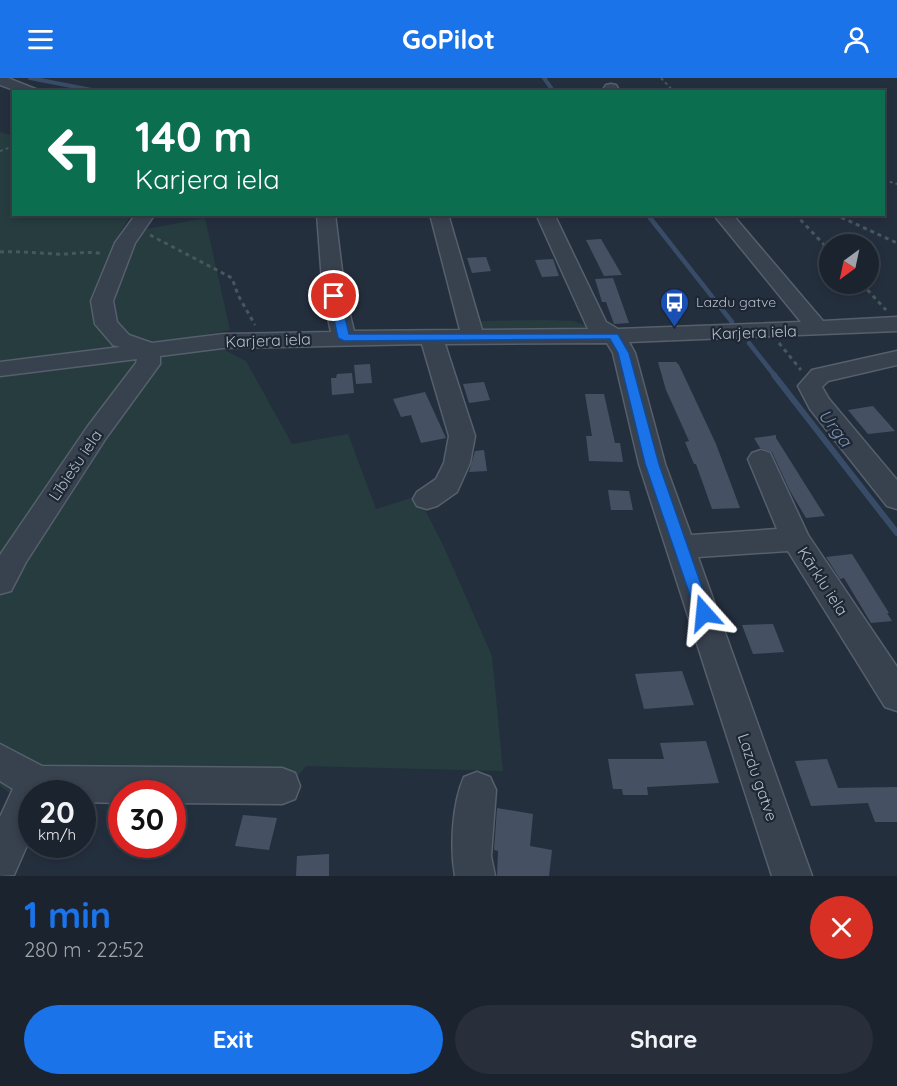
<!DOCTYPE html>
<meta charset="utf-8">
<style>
body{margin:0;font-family:Quicksand,sans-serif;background:#282f3a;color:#f1f3f6;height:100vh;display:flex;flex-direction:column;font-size:22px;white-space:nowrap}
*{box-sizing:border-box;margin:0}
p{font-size:20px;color:#a0a4aa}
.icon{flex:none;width:33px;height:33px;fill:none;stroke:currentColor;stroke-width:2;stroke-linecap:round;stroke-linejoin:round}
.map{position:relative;height:798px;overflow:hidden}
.panel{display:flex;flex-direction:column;background:#1b232e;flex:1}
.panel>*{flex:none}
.guide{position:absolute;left:12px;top:12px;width:873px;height:126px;border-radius:0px;box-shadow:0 3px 9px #0003,0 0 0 2px #39404a;background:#0b6e4f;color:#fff;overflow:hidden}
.needle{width:39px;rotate:213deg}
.tools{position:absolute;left:819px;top:156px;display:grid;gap:12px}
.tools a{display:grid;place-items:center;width:60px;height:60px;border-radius:50%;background:#1b232e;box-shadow:0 3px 9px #0003,0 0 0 2px #39404a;font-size:30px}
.speed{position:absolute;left:18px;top:702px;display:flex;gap:12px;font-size:30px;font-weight:700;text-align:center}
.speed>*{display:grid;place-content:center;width:78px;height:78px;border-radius:50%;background:#1b232e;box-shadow:0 3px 9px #0003,0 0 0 2px #39404a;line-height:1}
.speed small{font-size:15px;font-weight:400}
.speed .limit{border:9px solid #d22;background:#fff;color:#111}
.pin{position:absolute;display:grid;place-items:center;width:51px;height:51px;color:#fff;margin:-26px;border:3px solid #fff;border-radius:50%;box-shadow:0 2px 6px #0007}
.me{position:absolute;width:66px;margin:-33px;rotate:342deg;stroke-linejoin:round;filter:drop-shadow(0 0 4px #0008)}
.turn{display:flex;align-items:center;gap:21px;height:126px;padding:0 24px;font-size:27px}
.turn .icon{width:78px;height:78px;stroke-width:2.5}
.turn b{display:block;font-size:42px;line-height:51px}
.round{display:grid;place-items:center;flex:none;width:63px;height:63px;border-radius:32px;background:#282f3a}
.headline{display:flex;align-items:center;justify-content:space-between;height:102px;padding:0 24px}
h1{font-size:36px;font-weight:800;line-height:45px;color:#1a73e8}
.cta{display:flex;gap:12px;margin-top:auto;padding:12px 24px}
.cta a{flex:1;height:69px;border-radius:36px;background:#1a73e8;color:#fff;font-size:24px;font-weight:800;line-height:69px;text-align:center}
.cta a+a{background:#282f3a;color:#f1f3f6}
header{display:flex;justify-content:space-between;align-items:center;height:78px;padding:0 24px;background:#1a73e8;color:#fff;font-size:27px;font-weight:800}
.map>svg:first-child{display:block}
.green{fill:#263c3f}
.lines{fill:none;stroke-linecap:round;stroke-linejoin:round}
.stream-far2{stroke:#394c67;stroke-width:4}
.stream-far1{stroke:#394c67;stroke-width:4.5}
.stream{stroke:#394c67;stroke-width:6}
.building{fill:#455162}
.minor-casing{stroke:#565f6c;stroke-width:3}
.path-far1{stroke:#44595c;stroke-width:2;stroke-dasharray:3 3;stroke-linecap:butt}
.path{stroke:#44595c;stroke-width:3;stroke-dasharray:4 4;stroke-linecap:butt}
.minor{fill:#38414e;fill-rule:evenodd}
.route{fill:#1a73e8;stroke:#114b97;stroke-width:1.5}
.labels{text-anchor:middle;stroke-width:4.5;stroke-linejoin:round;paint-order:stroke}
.far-poi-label{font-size:14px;fill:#b4bcc9;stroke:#1d2633;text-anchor:start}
.street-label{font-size:16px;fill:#b4bcc9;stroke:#1d2633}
.water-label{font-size:18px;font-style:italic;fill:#7c92b1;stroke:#1d2633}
</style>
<header><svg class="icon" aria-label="menu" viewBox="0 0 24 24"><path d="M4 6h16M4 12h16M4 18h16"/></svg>GoPilot<svg class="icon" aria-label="person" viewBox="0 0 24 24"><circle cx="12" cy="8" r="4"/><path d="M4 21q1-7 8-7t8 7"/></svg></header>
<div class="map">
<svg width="897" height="798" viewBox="0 0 897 798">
<rect width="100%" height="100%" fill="#242f3e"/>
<!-- green -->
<path class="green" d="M0,54L13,58L14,136L131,137L119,156L205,140L230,252L197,258L246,283L292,366L348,356L376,431L418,418L444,469L492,578L503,693L306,688L278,723L172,716L8,714L0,708Z
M546,242L573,243L592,249L593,252L481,254L478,245L484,243Z"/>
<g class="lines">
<!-- stream-far2 -->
<path class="stream-far2" d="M30,0L102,14
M544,0L554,14"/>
<!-- stream-far1 -->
<path class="stream-far1" d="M647,136L732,244
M749,265L775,298"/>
<!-- stream -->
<path class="stream" d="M774,297L897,455"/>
</g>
<!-- building -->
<path class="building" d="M601,161L622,197L604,198L586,162Z
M486,179L491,193L472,195L467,180Z
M553,181L559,198L542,199L535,182Z
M613,200L629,245L614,246L606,224H602L595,201Z
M658,284H676L679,287L716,366L740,430L712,431L696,386H694L685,364L689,363L666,312Z
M370,286L372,305L356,306L354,287Z
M352,295L354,315L332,317L331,300H336L337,296Z
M484,304L490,322L469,325L463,306Z
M425,314L446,360L421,365L411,337L401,339L393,321Z
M585,316H604L615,365H620L623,384L589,383L586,358H592Z
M873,328L895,353L868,356L848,332Z
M776,357V360L825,438L806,440L790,413L772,374L760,370L754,360Z
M484,372L487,393L469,394L475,373Z
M608,412L629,413L633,432H611Z
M852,476L889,535H887L892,543L871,545L844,500L840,501L826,479Z
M773,546L784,574L753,576L742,547Z
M682,593L694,627L644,631L635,596Z
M706,663L719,705L647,709L648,717H623L622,711H613L608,681H664L660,665Z
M827,681L838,710L897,709V744H875L868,725L811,728L795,683Z
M497,730L533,736L530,768L552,772L549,798H497L498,773L494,772Z
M243,737L277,740L269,772L235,768Z
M329,776V798H296L297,778Z"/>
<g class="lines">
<defs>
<path id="minor" d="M0,0H8L43,14H20L0,7Z
M611,6L616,7L620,14H605L604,10L606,7Z
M136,136H155L135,165L113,223L117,244L129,257L152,265L223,256L331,254L323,217L317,136H335L345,217L354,253L460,252L430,136H448L482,252L588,251L536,136H554L606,244L618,251L801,244L713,136H732L823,243L897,239V253L629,264L635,275L665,386L691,457L777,451L748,381L752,375L761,372L770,375L808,457L897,589V633L885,629L788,473L698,479L812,798H772L639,386L613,275L607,265L445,266L475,358L470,385L457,414L437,428L427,431L417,428L413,421L417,414L436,401L444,385L449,358L422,266L223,270L160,278V286L106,360L26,484L11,513L0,516V477L88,348L136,285L137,281L0,298V284L120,269L113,267L95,246L91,223L115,165Z
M897,273V287L828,303L822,309L829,321L897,402V431L887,428L810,331L798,308L812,292Z
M0,666L42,688L282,690L295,695L300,708L295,721L282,726L172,725V716H122V725L82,724V716H32V756L14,797L0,798V739L13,711L0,703Z
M477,694L490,699L496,712L491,778L495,798H455C450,770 452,726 464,699Z"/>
</defs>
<!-- minor casing -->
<use href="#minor" class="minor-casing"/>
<!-- path-far1 -->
<path class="path-far1" d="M661,0L674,14
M0,73L14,68
M884,102L897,106"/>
<!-- path -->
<path class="path" d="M795,136L830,173
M834,136L897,165
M150,157L232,200L238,217L255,247
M0,174C19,173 37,175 56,176C73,177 87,172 103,176
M862,206L886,232
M779,265L801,292"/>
<!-- minor -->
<use href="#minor" class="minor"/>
</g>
<!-- route -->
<path class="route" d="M334,214L340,218L349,256H618L629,275L659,386L711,535L709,539L704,541L698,539L696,535L645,386L618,275L610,261L344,263L338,260L329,218Z"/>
<!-- icons -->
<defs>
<symbol id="bus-pin" viewBox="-11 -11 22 30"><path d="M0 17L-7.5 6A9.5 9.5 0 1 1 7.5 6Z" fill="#1a4fb4" stroke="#1d2633"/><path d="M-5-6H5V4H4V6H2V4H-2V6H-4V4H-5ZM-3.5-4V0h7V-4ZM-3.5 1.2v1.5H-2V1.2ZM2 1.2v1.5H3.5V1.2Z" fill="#fff"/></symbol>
</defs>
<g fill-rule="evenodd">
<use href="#bus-pin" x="658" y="208" width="33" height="45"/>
</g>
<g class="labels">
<!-- far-poi labels -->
<g class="far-poi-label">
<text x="696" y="229">Lazdu gatve</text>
</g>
<!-- street labels -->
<g class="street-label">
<text transform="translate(754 254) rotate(-2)" y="6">Karjera iela</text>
<text transform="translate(268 262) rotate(-2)" y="6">Karjera iela</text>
<text transform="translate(75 387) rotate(-56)" y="6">Lībiešu iela</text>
<text transform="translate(823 503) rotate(57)" y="6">Kārklu iela</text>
<text transform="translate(758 699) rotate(71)" y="6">Lazdu gatve</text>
</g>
<!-- water labels -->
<g class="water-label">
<text transform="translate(835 350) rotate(52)" y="6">Urga</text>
</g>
</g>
</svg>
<div class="tools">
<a><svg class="needle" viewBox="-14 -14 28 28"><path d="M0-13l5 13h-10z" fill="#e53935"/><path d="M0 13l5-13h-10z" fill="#a0a4aa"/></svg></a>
</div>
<div class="speed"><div>20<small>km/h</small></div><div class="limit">30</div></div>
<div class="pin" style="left:334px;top:218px;background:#d93025"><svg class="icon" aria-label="arrive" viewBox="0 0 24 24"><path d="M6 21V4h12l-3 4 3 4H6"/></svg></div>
<svg class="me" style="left:704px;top:535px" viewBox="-20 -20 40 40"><path d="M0-17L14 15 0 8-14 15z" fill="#1a73e8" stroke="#fff" stroke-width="4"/></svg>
<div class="guide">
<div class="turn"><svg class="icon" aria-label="left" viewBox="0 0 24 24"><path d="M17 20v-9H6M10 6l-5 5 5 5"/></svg><div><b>140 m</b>Karjera iela</div></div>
</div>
</div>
<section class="panel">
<div class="headline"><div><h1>1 min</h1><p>280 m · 22:52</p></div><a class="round" style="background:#d93025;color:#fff"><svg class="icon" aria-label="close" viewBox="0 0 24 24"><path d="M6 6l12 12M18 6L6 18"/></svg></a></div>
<div class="cta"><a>Exit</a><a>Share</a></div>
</section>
